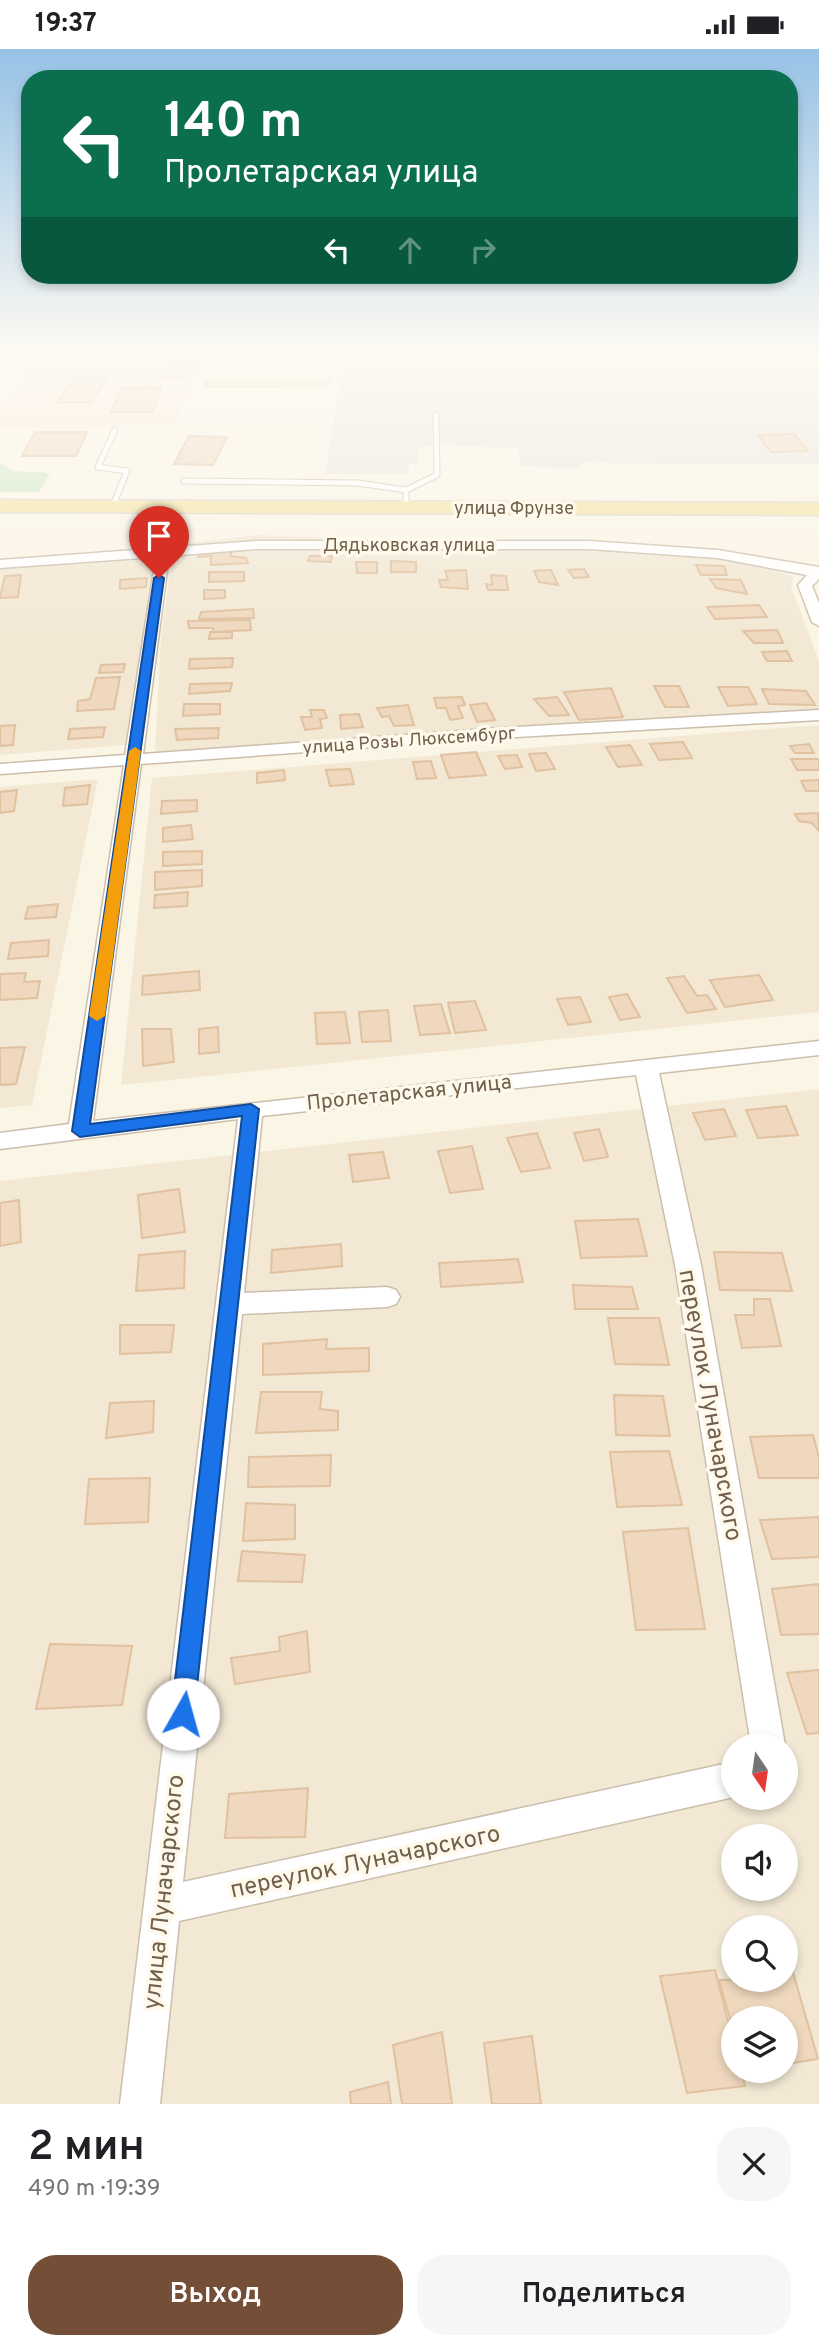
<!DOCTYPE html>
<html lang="ru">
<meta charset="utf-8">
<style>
body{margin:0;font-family:Overpass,sans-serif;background:#f6f6f6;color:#202124;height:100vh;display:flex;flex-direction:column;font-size:26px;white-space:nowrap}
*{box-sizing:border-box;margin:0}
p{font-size:23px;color:#757577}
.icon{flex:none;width:38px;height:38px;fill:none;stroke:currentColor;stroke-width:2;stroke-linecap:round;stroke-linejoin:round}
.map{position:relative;height:2055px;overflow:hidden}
.side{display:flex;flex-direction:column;background:#fff;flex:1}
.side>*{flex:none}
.banner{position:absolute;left:21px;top:21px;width:777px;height:214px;border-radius:28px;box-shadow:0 4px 10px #0003;background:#0b6e4f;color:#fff;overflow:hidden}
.needle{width:46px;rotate:167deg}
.controls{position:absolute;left:721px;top:1684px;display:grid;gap:14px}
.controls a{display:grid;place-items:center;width:77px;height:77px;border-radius:50%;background:#fff;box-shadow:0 4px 10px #0003;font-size:35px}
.pin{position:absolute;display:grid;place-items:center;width:60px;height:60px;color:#fff;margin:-72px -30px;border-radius:50% 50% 50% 0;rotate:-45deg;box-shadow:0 0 7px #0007}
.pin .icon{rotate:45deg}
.me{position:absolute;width:77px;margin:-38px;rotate:7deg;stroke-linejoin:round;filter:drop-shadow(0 0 5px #0008)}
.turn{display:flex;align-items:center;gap:24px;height:147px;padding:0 28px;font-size:32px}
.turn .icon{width:91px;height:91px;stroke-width:2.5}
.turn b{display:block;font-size:49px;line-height:60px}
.lanes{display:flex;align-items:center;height:66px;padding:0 28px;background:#0003;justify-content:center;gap:35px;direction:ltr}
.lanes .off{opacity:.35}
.round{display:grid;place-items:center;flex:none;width:74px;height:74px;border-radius:28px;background:#f6f6f6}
.head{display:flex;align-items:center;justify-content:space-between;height:119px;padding:0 28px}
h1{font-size:42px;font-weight:600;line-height:52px}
.action{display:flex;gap:14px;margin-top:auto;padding:14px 28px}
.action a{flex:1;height:80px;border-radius:28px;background:#754e38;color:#fff;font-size:28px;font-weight:600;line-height:80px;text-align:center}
.action a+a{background:#f6f6f6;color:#202124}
.status{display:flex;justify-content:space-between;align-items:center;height:49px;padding:0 35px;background:#fff;direction:ltr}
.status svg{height:19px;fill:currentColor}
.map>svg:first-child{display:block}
.residential{fill:#f2e8d4;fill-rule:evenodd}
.commercial{fill:#fbe8da}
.industrial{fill:#ebe6df}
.green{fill:#cee8c4}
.building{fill:#efd8be;stroke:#e0c1a0;stroke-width:2}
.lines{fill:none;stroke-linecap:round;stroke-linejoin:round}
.service-far1-casing{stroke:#ccbeac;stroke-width:7}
.service-casing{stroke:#ccbeac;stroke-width:8}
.minor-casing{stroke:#ccbeac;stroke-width:3}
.primary-casing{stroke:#dad5d0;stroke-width:3}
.service-far1{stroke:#fff;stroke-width:5}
.service{stroke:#fff;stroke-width:6}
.minor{fill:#fff;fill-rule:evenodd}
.primary{fill:#f6e2a1;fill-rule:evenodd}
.route{fill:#1a73e8;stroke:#114b97;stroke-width:2}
.slow{fill:#f59e0b}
.labels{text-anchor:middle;stroke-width:7;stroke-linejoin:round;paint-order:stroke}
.far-street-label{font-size:18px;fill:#725f4c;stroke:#fef9eb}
.street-label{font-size:21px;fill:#725f4c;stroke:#fef9eb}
.near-street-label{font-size:24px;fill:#725f4c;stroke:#fef9eb}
</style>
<div class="status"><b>19:37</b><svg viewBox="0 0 49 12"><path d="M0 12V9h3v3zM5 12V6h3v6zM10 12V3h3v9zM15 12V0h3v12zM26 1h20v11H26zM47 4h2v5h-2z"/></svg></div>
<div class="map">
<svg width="819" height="2055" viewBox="0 0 819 2055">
<rect width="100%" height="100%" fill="#fbf5e5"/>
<!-- residential -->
<path class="residential" d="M259,486L686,506L724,510L794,527L791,538L819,612V662L155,704L161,590L172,505L188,494Z
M156,510L125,696L0,706V520Z
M819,676V963L121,1036L152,729Z
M98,730L32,1056L0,1059V738Z
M819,1040V2055H0V1132ZM733,1696H786V1748H733ZM733,1787H786V1839H733ZM733,1878H786V1930H733ZM733,1969H786V2021H733Z"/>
<!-- commercial -->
<path class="commercial" d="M89,304H206L174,376L0,379V355H3L32,309Z"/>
<!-- industrial -->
<path class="industrial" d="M343,317L819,320V415L581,414V418L568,420L521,417L518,399L457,397L448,394L419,398L418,415H409L408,425H325Z"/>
<!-- green -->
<path class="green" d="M0,413L13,422L50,424L39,443H0Z"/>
<!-- building -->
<path class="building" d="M182,304H204L186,330L163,329Z
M630,319H675L676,322H631Z
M79,322H111L92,353H58Z
M206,332H329L328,337L204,338Z
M162,338L152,363H111L122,339Z
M35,383H87L76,407H22Z
M794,385L808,402L771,403L758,386Z
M189,387L227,388L213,416L174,415Z
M231,502V507L246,509L248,514L211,516V507L198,508V503Z
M310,507H332L331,513L308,512Z
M391,512L416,513V523H391Z
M356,513H377V524H357Z
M696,516L724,517L727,526H701Z
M584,520L589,528L574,529L568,521Z
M466,521L468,540L441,538L439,531H448L445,522Z
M551,521L558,536L539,533L534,522Z
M209,523H244V532L209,533Z
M21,526L18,548L0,549L5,527Z
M491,526L506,527L508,541H488L486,535L492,536Z
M147,529L146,538L120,540V531Z
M710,530L741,531L747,545L716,539Z
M204,541H225V549L204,550Z
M759,556L767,568L715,570L707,558Z
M253,560L254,569L199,570L201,563Z
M250,571L251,581L214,583L213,579H189L188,572Z
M777,581L783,594H754L743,582Z
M210,583H232V589L209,590Z
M787,602L792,612H767L762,603Z
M233,609L232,618L189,620L190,610Z
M125,615L123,623L99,624L101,616Z
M120,628L114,660L77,662L78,652L90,650L96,629Z
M232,634L230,642L189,645L190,635Z
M654,637H679L689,658H665Z
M718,638H748L757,655L728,657Z
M611,639L623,668L579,671L564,643Z
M762,640L806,642L815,656L769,655Z
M462,648L465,656L458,657L463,669L450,671L446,659H437L434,649Z
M557,648L569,666L549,667L534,650Z
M486,654L495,671L477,673L470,656Z
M184,655H220V665L183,667Z
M408,656L414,676L394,677L389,667L382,668L377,659Z
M310,661H324L327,669L320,670L322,679L305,681L301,668H312Z
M359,665L363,678L341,680L340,666Z
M15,676L13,696L0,697V677Z
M105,678L103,688L68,690L70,680Z
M219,679L218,689L177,691L175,680Z
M683,693L692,709L659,711L650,695Z
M809,695L814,704H795L790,697Z
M630,696L642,716L618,718L606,698Z
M476,703L486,726L449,729L441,706Z
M546,704L555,720L536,722L529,705Z
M517,706L522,718L505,720L498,707Z
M791,710H819V721H797Z
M431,712L436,729L417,730L413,713Z
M350,720L354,735L330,737L326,721Z
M284,721L285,731L257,734V724Z
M819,731V742H806L801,732Z
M90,736L87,755L63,757L65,739Z
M17,741L14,762L0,764V743Z
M197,751V762L161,765L162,752Z
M818,764L819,782L812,774L799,772L795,765Z
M191,776L193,790L163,793V779Z
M202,802V815L163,817V803Z
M202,821V837L155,841V823Z
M188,843L187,857L154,859L155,846Z
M58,855L56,868L25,870L28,858Z
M49,891L48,907L8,910L11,894Z
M199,922L200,941L142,946L143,927Z
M26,924L24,933L40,932L37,949L0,951V925Z
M759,926L773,951L725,958L710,931Z
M684,927L697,947L707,946L716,960L687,964L667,929Z
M627,945L640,968L620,971L609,948Z
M580,948L591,973L568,976L557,950Z
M475,952L486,981L455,984L448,954Z
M441,955L450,984L420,986L414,957Z
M388,961L391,992L362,993L359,963Z
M345,963L350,994L317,995L315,964Z
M218,978L219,1003L199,1005V980Z
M142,980H171L174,1013L143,1017Z
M25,998L16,1035L0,1036V999Z
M786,1057L798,1086L758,1089L746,1061Z
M724,1060L736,1087L705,1091L693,1064Z
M599,1080L608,1108L584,1112L574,1084Z
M537,1084L550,1119L521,1123L507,1089Z
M472,1097L483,1140L450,1144L438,1102Z
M383,1103L389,1129L353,1133L349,1106Z
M179,1140L185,1183L142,1189L138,1146Z
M19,1151L21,1193L0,1197V1154Z
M638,1170L647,1207L581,1209L575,1172Z
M341,1195L342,1217L271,1224L272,1201Z
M185,1202L184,1239L136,1242L139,1206Z
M714,1203L782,1204L792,1242L720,1241Z
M518,1210L523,1233L441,1238L439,1214Z
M573,1236L632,1238L638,1260H575Z
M754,1250H770L781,1297L742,1299L735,1266H754Z
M608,1269H659L669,1316L615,1315Z
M120,1276H174L171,1303L120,1305Z
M327,1290L326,1300L369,1299V1322L263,1326V1295Z
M261,1343H322L320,1360L338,1362V1381L256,1384Z
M614,1346L663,1347L670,1387L616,1386Z
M154,1352L153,1383L106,1389L110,1354Z
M813,1386L819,1409V1429H759L750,1388Z
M669,1402L682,1456L617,1458L610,1403Z
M331,1406L330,1437L248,1438L249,1408Z
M150,1429L148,1473L85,1475L89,1430Z
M246,1454L295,1456V1490L243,1492Z
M819,1468V1508L772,1510L760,1471Z
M688,1479L705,1580L636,1581L623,1483Z
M242,1502L305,1506L302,1533L238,1532Z
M819,1535V1585L781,1586L772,1540Z
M307,1582L310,1623L235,1635L231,1609L280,1602L279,1588Z
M50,1595L132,1597L122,1656L36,1660Z
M819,1621V1684L807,1685L787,1624Z
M308,1739L305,1788L225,1789L229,1745Z
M792,1920L818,2010L786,2015V1969H733V1980L719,1931L786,1930V1921Z
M715,1921L733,1992V2021H741L745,2037L687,2044L660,1927Z
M442,1983L452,2055H402L393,1996Z
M532,1987L541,2055H492L484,1994Z
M388,2033L391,2055H351L350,2043Z"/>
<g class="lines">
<defs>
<path id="service-far1" d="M184,432L358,434L406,441
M114,454L127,422L98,418L115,381
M406,454V441L437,426L436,366"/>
<path id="service" d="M406,453V459
M113,458L115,453"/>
<path id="minor" d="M0,304H38L0,310Z
M257,492H589L718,501L819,518V530L812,537L819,554V577L812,573L798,536L807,526L718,509L589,500H257L169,507L143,705L500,679L819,661V671L500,689L141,715L93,1072L819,992V1006L659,1024L701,1216L785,1696H751L675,1216L636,1026L262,1067L244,1244L387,1238L396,1241L400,1248L396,1255L387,1258L242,1265L183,1833L733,1713L734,1748L179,1872L160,2055H120L238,1070L0,1100V1084L69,1075L124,716L0,725V715L125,706L156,508L0,519V511Z"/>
<path id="primary" d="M0,451L819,454V466L0,463Z"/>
</defs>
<!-- service-far1 casing -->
<use href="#service-far1" class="service-far1-casing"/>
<!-- service casing -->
<use href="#service" class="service-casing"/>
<!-- minor casing -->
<use href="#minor" class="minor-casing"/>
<!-- primary casing -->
<use href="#primary" class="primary-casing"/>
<!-- service-far1 -->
<use href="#service-far1" class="service-far1"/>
<!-- service -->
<use href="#service" class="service"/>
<!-- minor -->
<use href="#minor" class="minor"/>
<!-- primary -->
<use href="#primary" class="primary"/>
</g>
<!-- sky -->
<linearGradient id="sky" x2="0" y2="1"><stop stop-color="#96c2e6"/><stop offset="0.51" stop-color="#fdfaf3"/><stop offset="1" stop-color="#fdfaf3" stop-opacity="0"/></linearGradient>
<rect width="819" height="592" fill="url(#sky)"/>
<!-- route -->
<path class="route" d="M159,526L164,529L90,1075L251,1055L259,1060L194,1665L191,1674L183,1677L174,1674L171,1665L242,1067L80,1088L72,1082L154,529Z"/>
<!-- slow -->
<path class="slow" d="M135,698L141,702L105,967L97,972L89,967L129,702Z"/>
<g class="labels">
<!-- far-street labels -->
<g class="far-street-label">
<text x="514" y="465">улица Фрунзе</text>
<text x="409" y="502">Дядьковская улица</text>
<text transform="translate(409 691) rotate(-4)" y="6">улица Розы Люксембург</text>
</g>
<!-- street labels -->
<g class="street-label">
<text transform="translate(409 1043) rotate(-6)" y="7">Пролетарская улица</text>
</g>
<!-- near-street labels -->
<g class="near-street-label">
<text transform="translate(711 1356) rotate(80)" y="8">переулок Луначарского</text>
<text transform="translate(365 1812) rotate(-12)" y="8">переулок Луначарского</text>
<text transform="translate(163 1843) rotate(-84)" y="8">улица Луначарского</text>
</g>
</g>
</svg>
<div class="controls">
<a><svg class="needle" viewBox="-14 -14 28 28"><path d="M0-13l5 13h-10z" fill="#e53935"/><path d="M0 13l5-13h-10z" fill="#757577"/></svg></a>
<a><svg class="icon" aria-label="sound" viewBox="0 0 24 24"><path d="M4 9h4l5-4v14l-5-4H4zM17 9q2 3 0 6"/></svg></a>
<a><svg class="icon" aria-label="search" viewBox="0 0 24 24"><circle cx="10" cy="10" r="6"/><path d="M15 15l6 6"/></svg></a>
<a><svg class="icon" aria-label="layers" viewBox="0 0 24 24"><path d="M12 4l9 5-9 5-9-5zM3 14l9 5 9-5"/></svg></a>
</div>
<div class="pin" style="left:159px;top:529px;background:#d93025"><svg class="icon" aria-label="arrive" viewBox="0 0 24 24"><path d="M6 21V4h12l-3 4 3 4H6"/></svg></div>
<svg class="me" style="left:183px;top:1665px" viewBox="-20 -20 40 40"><circle r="19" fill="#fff"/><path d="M0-13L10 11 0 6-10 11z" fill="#1a73e8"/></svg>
<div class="banner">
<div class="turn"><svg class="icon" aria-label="left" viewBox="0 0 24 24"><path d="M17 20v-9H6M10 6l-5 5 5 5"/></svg><div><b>140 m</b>Пролетарская улица</div></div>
<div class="lanes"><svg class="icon" aria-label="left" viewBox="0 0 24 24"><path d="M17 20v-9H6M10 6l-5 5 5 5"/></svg><svg class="icon off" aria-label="ahead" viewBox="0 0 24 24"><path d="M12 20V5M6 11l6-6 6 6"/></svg><svg class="icon off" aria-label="right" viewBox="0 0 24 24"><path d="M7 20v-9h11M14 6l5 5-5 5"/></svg></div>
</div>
</div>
<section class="side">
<div class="head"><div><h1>2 мин</h1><p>490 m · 19:39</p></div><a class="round"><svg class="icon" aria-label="close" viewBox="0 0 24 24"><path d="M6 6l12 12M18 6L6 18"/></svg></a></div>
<div class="action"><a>Выход</a><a>Поделиться</a></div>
</section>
